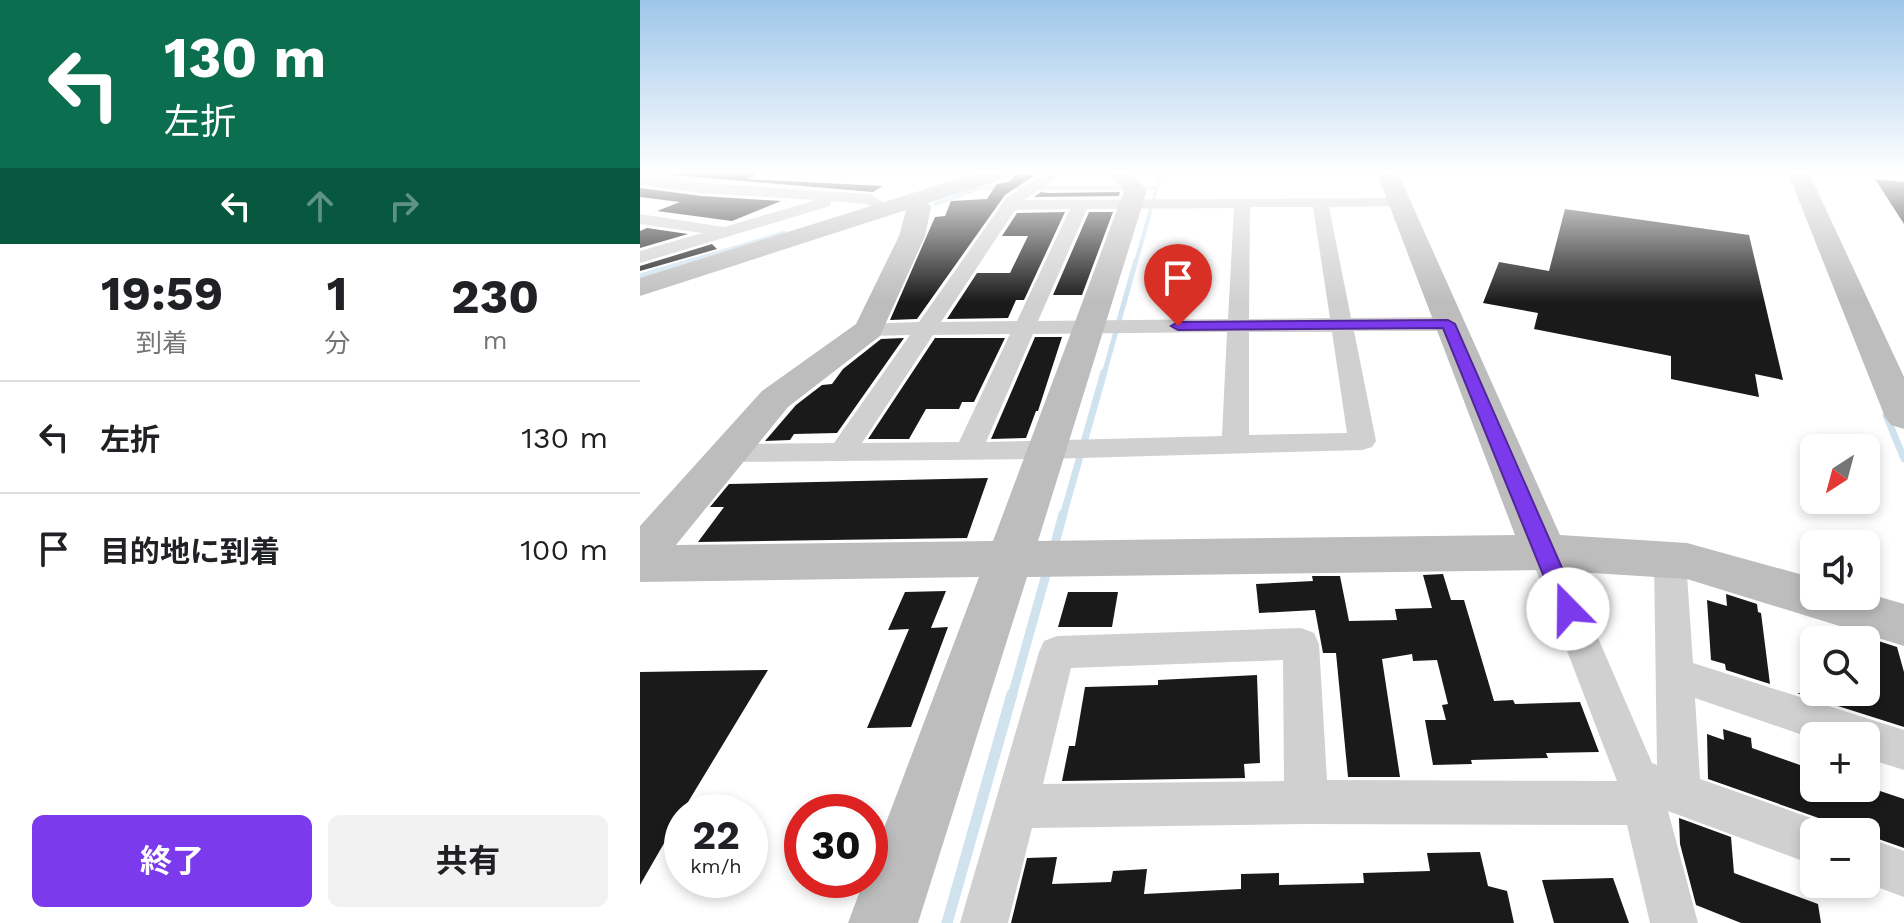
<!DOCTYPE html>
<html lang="ja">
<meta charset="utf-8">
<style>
body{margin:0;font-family:"Work Sans","Noto Sans JP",sans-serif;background:#f2f2f2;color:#202124;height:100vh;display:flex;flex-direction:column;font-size:30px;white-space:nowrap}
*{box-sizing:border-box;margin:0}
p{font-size:26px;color:#757577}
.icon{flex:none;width:44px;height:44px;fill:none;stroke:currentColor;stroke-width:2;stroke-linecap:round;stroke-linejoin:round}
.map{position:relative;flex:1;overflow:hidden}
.drawer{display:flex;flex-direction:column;background:#fff;width:640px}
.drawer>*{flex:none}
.banner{background:#0b6e4f;color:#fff;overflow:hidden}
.needle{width:52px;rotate:216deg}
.controls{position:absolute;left:1160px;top:434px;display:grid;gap:16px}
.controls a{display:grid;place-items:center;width:80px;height:80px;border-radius:12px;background:#fff;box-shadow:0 4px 12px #0003;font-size:40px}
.speed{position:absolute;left:24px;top:794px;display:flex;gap:16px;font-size:40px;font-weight:700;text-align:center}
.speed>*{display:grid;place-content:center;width:104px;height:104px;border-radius:50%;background:#fff;box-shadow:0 4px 12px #0003;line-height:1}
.speed small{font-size:20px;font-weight:400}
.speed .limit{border:12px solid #d22;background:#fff;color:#111}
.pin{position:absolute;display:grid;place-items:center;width:68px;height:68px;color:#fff;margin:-82px -34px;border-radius:50% 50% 50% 0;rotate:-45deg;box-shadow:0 0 8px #0007}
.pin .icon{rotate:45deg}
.me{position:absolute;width:88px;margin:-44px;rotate:338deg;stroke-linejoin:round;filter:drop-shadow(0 0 6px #0008)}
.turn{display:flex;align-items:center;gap:28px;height:168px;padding:0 32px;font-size:36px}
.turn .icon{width:104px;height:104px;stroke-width:2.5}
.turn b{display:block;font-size:56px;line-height:68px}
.lanes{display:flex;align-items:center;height:76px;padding:0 32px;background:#0003;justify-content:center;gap:40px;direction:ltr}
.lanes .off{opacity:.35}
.eta{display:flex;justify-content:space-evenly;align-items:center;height:136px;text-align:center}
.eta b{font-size:48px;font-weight:700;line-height:56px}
.cta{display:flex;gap:16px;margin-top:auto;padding:16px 32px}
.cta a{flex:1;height:92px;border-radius:12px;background:#7c3aed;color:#fff;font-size:32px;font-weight:700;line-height:92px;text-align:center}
.cta a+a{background:#f2f2f2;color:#202124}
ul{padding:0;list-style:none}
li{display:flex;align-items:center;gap:24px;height:112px;padding:0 32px;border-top:2px solid #e0e0e0}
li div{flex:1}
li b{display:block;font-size:30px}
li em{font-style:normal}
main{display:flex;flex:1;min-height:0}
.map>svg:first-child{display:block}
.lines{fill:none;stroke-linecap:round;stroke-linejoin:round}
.stream-far4{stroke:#cfe2ee;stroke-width:4}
.stream-far3{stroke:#cfe2ee;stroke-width:5}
.stream-far2{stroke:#cfe2ee;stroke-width:7}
.stream-far1{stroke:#cfe2ee;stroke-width:9}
.stream{stroke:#cfe2ee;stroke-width:11}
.building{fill:#1a1a1a}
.street{fill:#d0d0d0;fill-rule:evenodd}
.secondary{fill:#bdbdbd;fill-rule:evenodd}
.route{fill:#7c3aed;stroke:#51269a;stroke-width:2}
</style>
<main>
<section class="drawer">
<div class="banner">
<div class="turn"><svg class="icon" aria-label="left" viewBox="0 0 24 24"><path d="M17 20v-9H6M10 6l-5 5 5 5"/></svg><div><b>130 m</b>左折</div></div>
<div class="lanes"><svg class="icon" aria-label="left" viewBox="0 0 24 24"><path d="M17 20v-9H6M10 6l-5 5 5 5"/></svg><svg class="icon off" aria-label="ahead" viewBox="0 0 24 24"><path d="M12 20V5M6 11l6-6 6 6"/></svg><svg class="icon off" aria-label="right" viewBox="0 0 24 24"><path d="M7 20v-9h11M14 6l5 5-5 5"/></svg></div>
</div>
<div class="eta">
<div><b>19:59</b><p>到着</p></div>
<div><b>1</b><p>分</p></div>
<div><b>230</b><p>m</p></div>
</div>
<ul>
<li><svg class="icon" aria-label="left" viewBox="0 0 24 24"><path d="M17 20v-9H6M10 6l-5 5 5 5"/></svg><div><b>左折</b></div><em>130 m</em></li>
<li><svg class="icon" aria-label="arrive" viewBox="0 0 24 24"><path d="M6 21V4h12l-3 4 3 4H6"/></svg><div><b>目的地に到着</b></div><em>100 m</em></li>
</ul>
<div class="cta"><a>終了</a><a>共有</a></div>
</section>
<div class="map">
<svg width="1264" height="923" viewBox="0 0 1264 923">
<rect width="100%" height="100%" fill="#fff"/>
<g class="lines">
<!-- stream-far4 -->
<path class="stream-far4" d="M295,204L340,188H517
M47,262L144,233
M496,262L521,173"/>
<!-- stream-far3 -->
<path class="stream-far3" d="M0,276L54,260
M464,374L496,260"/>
<!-- stream-far2 -->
<path class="stream-far2" d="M1246,415L1264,459
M423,516L464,372"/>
<!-- stream-far1 -->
<path class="stream-far1" d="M414,547L423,514
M372,696L407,571"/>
<!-- stream -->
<path class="stream" d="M307,923L372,694"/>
</g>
<!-- building -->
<path class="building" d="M10,173H119L106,179L243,186L233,192Z
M374,175H395L365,195L277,319L250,320L295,217L305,216L311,201L347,199L357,184L371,181Z
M1235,179L1264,182V224Z
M0,188L61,196L141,201L92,221L17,211L40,202L0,197Z
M401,192L408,193L480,192L479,196L394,197Z
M925,209L1109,235L1143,380L1115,374L1119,397L1031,379V356L894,329L898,313L843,303L859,262L909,271Z
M425,212L384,300H376L368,318L307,319L337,273H370L388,236H362L377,213Z
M449,212H473L442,295H413Z
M7,228L48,234L0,248V231Z
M72,244L77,249L0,271V266Z
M395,337H422L398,411H396L386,438L351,439Z
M264,338L197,433L154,434L150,440L125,441L156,405L182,385L192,384L203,369L241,339Z
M295,338H365L334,402H322L319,409H286L269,439H228Z
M348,478L327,538L58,542L84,507H70L89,484Z
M803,574L811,600H824L854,701L873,700L875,704L940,702L959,752L906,753L908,758L831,760L832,764L793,765L785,720H806L802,705L808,704L797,660L773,661L772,654L742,659L760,777H708L696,653H683L675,610L619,613L616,584L673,581L672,576H700L709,621L757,620L755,609L792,608L783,575Z
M306,591L291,628L308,627L271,727L227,728L269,629L248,630L265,592Z
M428,592H478L472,627H418Z
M1086,594L1117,604L1118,612L1121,613L1130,684L1086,670L1085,664L1071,660L1067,600L1087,606Z
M1226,637L1257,647L1264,672V727L1157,693L1209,692L1226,698Z
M128,670L42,812L0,885V672Z
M617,675L620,763L604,764L605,778L422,781L429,746H435L445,687L518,685V680Z
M1083,729L1111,738L1112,748L1160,765L1163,788H1231L1264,799V848L1068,779L1067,734L1084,740Z
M1039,818L1091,837L1094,873L1178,904L1181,923H1101L1056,905L1040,844Z
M840,852L848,886L867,891L874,923H371L387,858L417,857L412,884L471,882L473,871L507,869L504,894L601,889V874L639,873V885L724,883L723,873L790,871L787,853Z
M973,878L989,923H914L902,880Z"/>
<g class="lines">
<!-- street -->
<path class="street" d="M407,173H424L384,200L764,198V204L758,206L689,207L711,318L808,317L819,324L808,331H714L736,441L732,447L722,450L406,459L89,462L79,459L75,453L79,447L89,444L194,443L270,335L229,336L218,329L221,324L279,322L367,197ZM610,207H673L690,318L609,319ZM594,208L588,319L398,321L447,209ZM430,209L377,321L301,322L375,210ZM587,332L582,436L346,442L393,334ZM609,332H692L707,433L609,435ZM370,334L319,442L222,443L293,335Z
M0,175L61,183L230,194L255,210L247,215L226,204L191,201L190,206L0,263V251L62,233L0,224V214L84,227L176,200L61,193L0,185Z
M905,540L916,543L921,552L1012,763L1017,765L1014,560L1019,551L1030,547L1041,551L1046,560L1053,663L1264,730V770L1226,758V736H1174V739L1055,698L1060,779L1174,819L1190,826L1192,832H1174V865L1028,811L1058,923H1010L987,825L666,824L392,828L368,923H320L399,652L404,641L417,636L661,628L674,633L679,644L687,780L977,781L889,552L894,543ZM643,660L644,781L403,784L431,668Z
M1226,837L1264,851V897L1226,883Z"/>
<!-- secondary -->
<path class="secondary" d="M337,173H369L366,178L288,203L291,207L285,236L240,336L148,407L36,545L353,541L484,191L469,173H491L507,190L398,541L875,535L737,173H758L920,535L1047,543L1174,578V596H1226V593L1264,604V646L1047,579L905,570L387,577L278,923H208L224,880H230V865L339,577L0,582V526L122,391L216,324L259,236L266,210L0,296V278Z
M1148,173H1169L1264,377V429L1251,425L1245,417Z"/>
</g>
<!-- sky -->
<linearGradient id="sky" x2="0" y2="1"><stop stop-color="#9ec6ea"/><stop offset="0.57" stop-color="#fff"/><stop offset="1" stop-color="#fff" stop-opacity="0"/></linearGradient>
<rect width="1264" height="302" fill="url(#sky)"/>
<!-- route -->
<path class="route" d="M808,320L815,324L940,609L936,615L928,618L920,615L917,609L803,328L538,330L531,326L538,322Z"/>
</svg>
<div class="controls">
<a><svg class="needle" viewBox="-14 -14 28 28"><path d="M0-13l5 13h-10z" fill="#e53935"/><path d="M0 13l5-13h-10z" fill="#757577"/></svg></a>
<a><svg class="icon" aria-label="sound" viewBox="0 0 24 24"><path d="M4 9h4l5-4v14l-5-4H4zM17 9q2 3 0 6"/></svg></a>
<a><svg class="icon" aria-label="search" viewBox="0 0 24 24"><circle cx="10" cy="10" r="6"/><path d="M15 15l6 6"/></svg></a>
<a>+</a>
<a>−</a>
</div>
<div class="speed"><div>22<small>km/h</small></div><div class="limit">30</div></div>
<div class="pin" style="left:538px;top:326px;background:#d93025"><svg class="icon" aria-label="arrive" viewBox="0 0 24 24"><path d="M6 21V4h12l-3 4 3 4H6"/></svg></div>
<svg class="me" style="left:928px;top:609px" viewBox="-20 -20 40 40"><circle r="19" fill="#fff"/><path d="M0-13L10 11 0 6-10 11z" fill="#7c3aed"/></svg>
</div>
</main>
